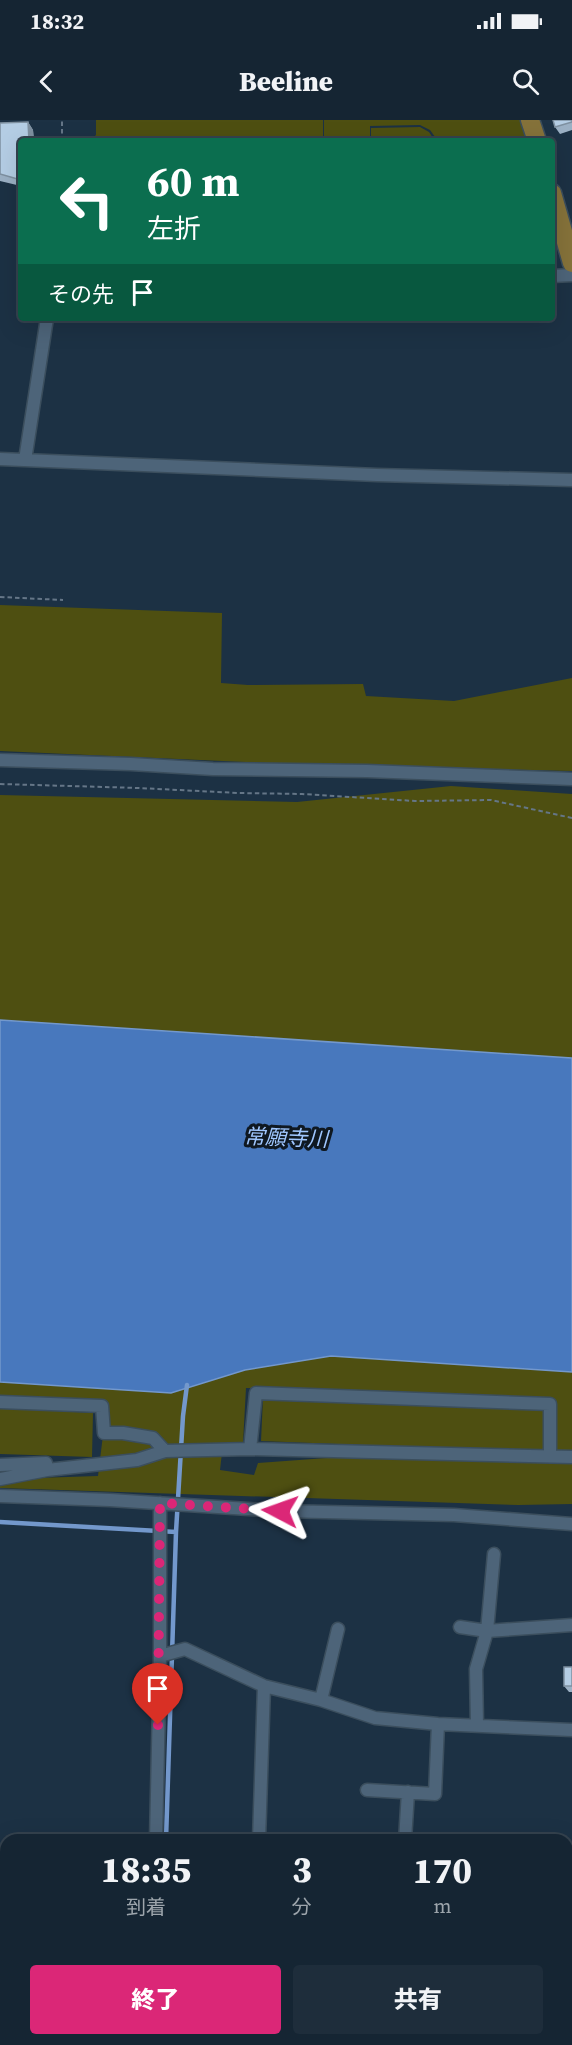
<!DOCTYPE html>
<html lang="ja">
<meta charset="utf-8">
<style>
body{margin:0;font-family:"Source Serif 4","Noto Sans JP",serif;background:#1e2d3b;color:#f1f3f6;height:100vh;display:flex;flex-direction:column;font-size:22px;white-space:nowrap}
*{box-sizing:border-box;margin:0}
p{font-size:20px;color:#9da5ac}
.icon{flex:none;width:33px;height:33px;fill:none;stroke:currentColor;stroke-width:2;stroke-linecap:round;stroke-linejoin:round}
.map{position:relative;flex:1;overflow:hidden}
.details{position:absolute;left:0px;top:1714px;width:573px;height:212px;display:flex;flex-direction:column;background:#152533;border-radius:18px 18px 0 0;box-shadow:0 6px 24px #0002,0 0 0 2px #34424e}
.details>*{flex:none}
.hud{position:absolute;left:18px;top:18px;width:537px;height:183px;border-radius:6px;box-shadow:0 6px 24px #0002,0 0 0 2px #34424e;background:#0b6e4f;color:#fff;overflow:hidden}
.pin{position:absolute;display:grid;place-items:center;width:51px;height:51px;color:#fff;margin:-62px -26px;border-radius:50% 50% 50% 0;rotate:-45deg;box-shadow:0 0 6px #0007}
.pin .icon{rotate:45deg}
.me{position:absolute;width:66px;margin:-33px;rotate:274deg;stroke-linejoin:round;filter:drop-shadow(0 0 4px #0008)}
.turn{display:flex;align-items:center;gap:21px;height:126px;padding:0 30px;font-size:27px}
.turn .icon{width:78px;height:78px;stroke-width:2.5}
.turn b{display:block;font-size:42px;line-height:51px}
.then{display:flex;align-items:center;height:57px;padding:0 30px;background:#0003;gap:12px;font-size:22px}
.eta{display:flex;justify-content:space-evenly;align-items:center;height:102px;text-align:center}
.eta b{font-size:36px;font-weight:800;line-height:42px}
.action{display:flex;gap:12px;margin-top:auto;padding:12px 30px}
.action a{flex:1;height:69px;border-radius:6px;background:#db2777;color:#fff;font-size:24px;font-weight:800;line-height:69px;text-align:center}
.action a+a{background:#1e2d3b;color:#f1f3f6}
.status{display:flex;justify-content:space-between;align-items:center;height:42px;padding:0 30px;background:#152533;direction:ltr}
.status svg{height:16px;fill:currentColor}
header{display:flex;justify-content:space-between;align-items:center;height:78px;padding:0 30px;background:#152533;font-size:27px;font-weight:800}
.map>svg:first-child{display:block}
.green{fill:#4e4f11}
.water{fill:#4878bd;stroke:#7398cc;stroke-width:1.5}
.lines{fill:none;stroke-linecap:round;stroke-linejoin:round}
.stream{stroke:#7398cc;stroke-width:4.5}
.minor-casing{stroke:#3b4e5d;stroke-width:15}
.tertiary-casing{stroke:#3b4e5d;stroke-width:18}
.primary-casing{stroke:#3b4e5d;stroke-width:21}
.path{stroke:#657687;stroke-width:2;stroke-dasharray:4.5 3;stroke-linecap:butt}
.minor{stroke:#4d6479;stroke-width:12}
.tertiary{stroke:#4d6479;stroke-width:15}
.primary{stroke:#85723a;stroke-width:18}
.wall{fill:#9bb0c4}
.shaded-wall{fill:#7e90a0}
.building{fill:#b4cde4;stroke:#7e90a0;stroke-width:1.5}
.route{stroke:#db2777;stroke-width:10;stroke-dasharray:0 18}
.labels{text-anchor:middle;stroke-width:6;stroke-linejoin:round;paint-order:stroke}
.water-label{font-size:21px;font-style:italic;fill:#9fc6fe;stroke:#0f1821}
</style>
<div class="status"><b>18:32</b><svg viewBox="0 0 49 12"><path d="M0 12V9h3v3zM5 12V6h3v6zM10 12V3h3v9zM15 12V0h3v12zM26 1h20v11H26zM47 4h2v5h-2z"/></svg></div>
<header><svg class="icon" aria-label="back" viewBox="0 0 24 24"><path d="M15 5l-7 7 7 7"/></svg>Beeline<svg class="icon" aria-label="search" viewBox="0 0 24 24"><circle cx="10" cy="10" r="6"/><path d="M15 15l6 6"/></svg></header>
<div class="map">
<svg width="572" height="1925" viewBox="0 0 572 1925">
<rect width="100%" height="100%" fill="#1c3144"/>
<!-- green -->
<path class="green" d="M96,0H323V21H89L96,15Z
M324,0H522L528,21H438L430,10L420,5L370,6V21H324Z
M420,7L429,12L435,21H371V8Z
M0,485L222,493L221,563L248,565L363,564L366,576L454,581L572,558V651L289,644L0,631Z
M451,666L572,674V938L0,901V675L297,682Z
M331,1236L572,1252V1330H557L554,1278L246,1268L243,1323L223,1324L220,1350L254,1355L258,1343L340,1337L443,1338L572,1344V1384L518,1385L0,1368V1366L36,1358L98,1356L107,1282L0,1277V1262L171,1273L245,1250Z
M263,1278L543,1288L544,1332L261,1321Z
M0,1288L93,1293L92,1337L0,1334Z"/>
<!-- water -->
<path class="water" d="M0,900L572,938V1252L331,1236L245,1250L171,1273L0,1262Z"/>
<g class="lines">
<!-- stream -->
<path class="stream" d="M0,1402L176,1412
M166,1720L176,1412L183,1296L187,1265
M0,1766H6"/>
<defs>
<path id="minor" d="M552,156L572,155
M0,339L377,355L572,360
M25,340L47,198
M0,640L131,644L213,649L367,651L572,659
M0,1282L102,1286L104,1313H123L153,1318L165,1331L250,1329
M550,1336V1284L256,1273L250,1329L572,1337
M0,1345L46,1343L47,1350L0,1359
M47,1350L137,1340L165,1331
M0,1376L110,1380L281,1391L454,1395L572,1404
M460,1507L487,1511L572,1505
M160,1536L185,1529L264,1566L321,1580L375,1598L438,1604L572,1610
M321,1580L338,1509
M477,1605L476,1549L487,1511L494,1434
M367,1670L435,1674L438,1604
M156,1720L160,1536V1383
M259,1720L264,1566
M405,1720L408,1672
M0,1757H6
M0,1774H6
M567,1794H572
M149,1925V1920"/>
<path id="tertiary" d="M418,1920L526,1925"/>
<path id="primary" d="M530,0L537,21
M552,73L572,143"/>
</defs>
<!-- minor casing -->
<use href="#minor" class="minor-casing"/>
<!-- tertiary casing -->
<use href="#tertiary" class="tertiary-casing"/>
<!-- primary casing -->
<use href="#primary" class="primary-casing"/>
<!-- path -->
<path class="path" d="M62,21V0
M0,477L63,480
M0,664L139,668L238,673L302,674L415,681L491,680L572,698
M0,1900H6"/>
<!-- minor -->
<use href="#minor" class="minor"/>
<!-- tertiary -->
<use href="#tertiary" class="tertiary"/>
<!-- primary -->
<use href="#primary" class="primary"/>
</g>
<!-- wall -->
<path class="wall" d="M572,0V10L560,14L555,7Z
M28,2L33,10L34,21H21V66L0,61V3Z
M572,1547V1572H569L564,1566Z"/>
<!-- shaded-wall -->
<path class="shaded-wall" d="M28,2L33,10L34,21H29Z"/>
<!-- building -->
<path class="building" d="M553,0H572V2L555,7Z
M28,2L29,21H21V60L0,54V3Z
M564,1547H572V1566H564Z"/>
<g class="lines">
<!-- route -->
<path class="route" d="M158,1605L160,1383L280,1391"/>
</g>
<g class="labels">
<!-- water labels -->
<g class="water-label">
<text transform="translate(286 1018) rotate(2)" y="7">常願寺川</text>
</g>
</g>
</svg>
<div class="pin" style="left:158px;top:1605px;background:#d93025"><svg class="icon" aria-label="arrive" viewBox="0 0 24 24"><path d="M6 21V4h12l-3 4 3 4H6"/></svg></div>
<svg class="me" style="left:280px;top:1391px" viewBox="-20 -20 40 40"><path d="M0-17L14 15 0 8-14 15z" fill="#db2777" stroke="#fff" stroke-width="4"/></svg>
<div class="hud">
<div class="turn"><svg class="icon" aria-label="left" viewBox="0 0 24 24"><path d="M17 20v-9H6M10 6l-5 5 5 5"/></svg><div><b>60 m</b>左折</div></div>
<div class="then">その先<svg class="icon" aria-label="arrive" viewBox="0 0 24 24"><path d="M6 21V4h12l-3 4 3 4H6"/></svg></div>
</div>
<section class="details">
<div class="eta">
<div><b>18:35</b><p>到着</p></div>
<div><b>3</b><p>分</p></div>
<div><b>170</b><p>m</p></div>
</div>
<div class="action"><a>終了</a><a>共有</a></div>
</section>
</div>
